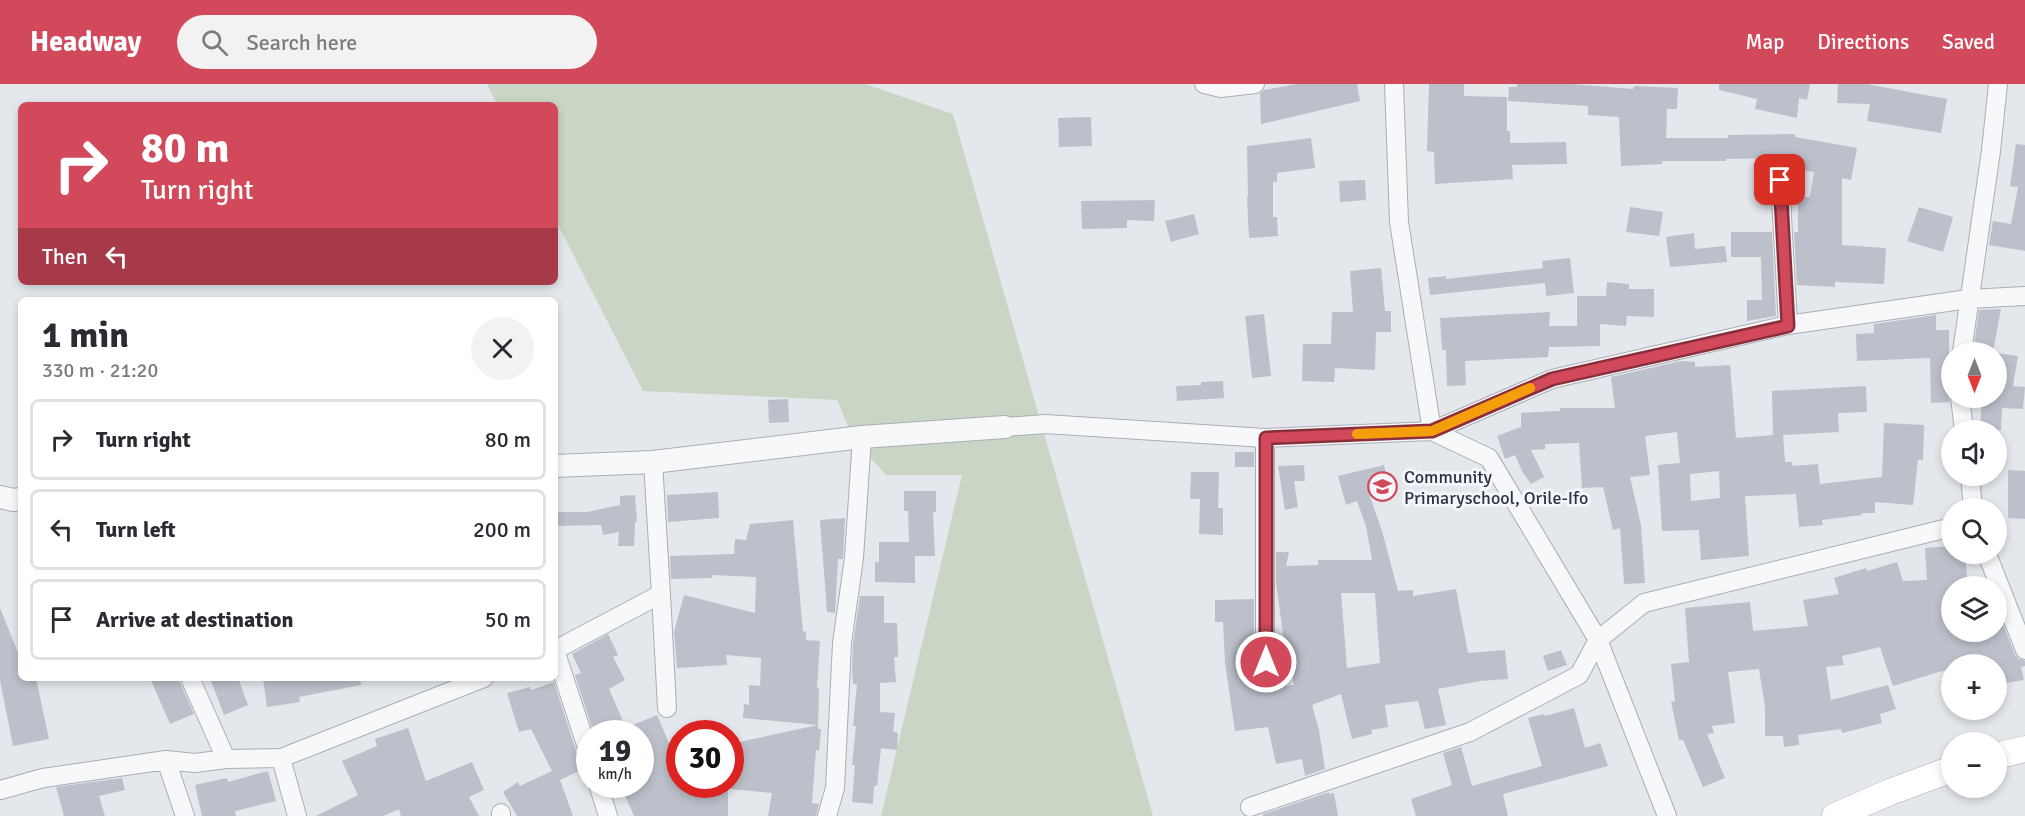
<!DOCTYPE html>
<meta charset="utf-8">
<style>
body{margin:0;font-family:Signika,sans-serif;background:#f2f2f3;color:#2b2b33;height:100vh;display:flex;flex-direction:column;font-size:22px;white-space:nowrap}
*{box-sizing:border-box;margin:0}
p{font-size:20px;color:#7c7c81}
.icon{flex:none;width:33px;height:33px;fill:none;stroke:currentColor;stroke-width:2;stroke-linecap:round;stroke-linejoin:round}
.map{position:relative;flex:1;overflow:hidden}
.drawer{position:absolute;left:18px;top:213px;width:540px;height:384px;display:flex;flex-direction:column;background:#fff;border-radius:9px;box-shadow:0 3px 9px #0003}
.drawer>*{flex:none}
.hud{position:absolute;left:18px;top:18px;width:540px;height:183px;border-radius:9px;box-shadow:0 3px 9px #0003;background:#d1495b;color:#fff;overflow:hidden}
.needle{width:39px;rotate:180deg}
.buttons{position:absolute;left:1941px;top:258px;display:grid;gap:12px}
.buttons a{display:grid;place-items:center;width:66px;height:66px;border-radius:50%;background:#fff;box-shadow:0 3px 9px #0003;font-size:30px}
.speed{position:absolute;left:576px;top:636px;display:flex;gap:12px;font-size:30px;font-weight:700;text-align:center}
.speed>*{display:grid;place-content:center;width:78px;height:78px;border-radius:50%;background:#fff;box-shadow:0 3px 9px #0003;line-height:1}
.speed small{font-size:15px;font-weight:400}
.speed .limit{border:9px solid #d22;background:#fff;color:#111}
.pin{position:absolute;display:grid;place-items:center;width:51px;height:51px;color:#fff;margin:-26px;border-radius:12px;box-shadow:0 3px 9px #0006}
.me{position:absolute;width:66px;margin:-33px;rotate:0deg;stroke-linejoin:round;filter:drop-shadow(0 0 4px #0008)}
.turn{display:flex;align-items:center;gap:21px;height:126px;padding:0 24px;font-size:27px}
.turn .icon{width:78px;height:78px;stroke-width:2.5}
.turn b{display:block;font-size:42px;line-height:51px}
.then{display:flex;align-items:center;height:57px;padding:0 24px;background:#0003;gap:12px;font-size:22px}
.round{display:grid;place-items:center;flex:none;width:63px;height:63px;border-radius:32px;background:#f2f2f3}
.headline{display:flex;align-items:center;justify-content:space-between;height:102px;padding:0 24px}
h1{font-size:36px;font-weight:800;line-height:45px}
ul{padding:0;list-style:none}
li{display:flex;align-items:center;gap:18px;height:81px;margin:0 12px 9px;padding:0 12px;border:3px solid #e1e1e2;border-radius:9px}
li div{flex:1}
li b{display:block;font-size:22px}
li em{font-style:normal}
header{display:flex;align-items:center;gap:36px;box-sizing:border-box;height:84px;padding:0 30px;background:#d1495b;color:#fff}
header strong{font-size:28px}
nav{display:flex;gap:33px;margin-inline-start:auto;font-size:21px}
.search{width:420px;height:54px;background:#f2f2f3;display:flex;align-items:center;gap:15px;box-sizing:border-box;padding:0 21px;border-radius:33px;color:#7c7c81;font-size:22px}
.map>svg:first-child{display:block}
.green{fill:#c9d6c5}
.building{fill:#bbc0ca;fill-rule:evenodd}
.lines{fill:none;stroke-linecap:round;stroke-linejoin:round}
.minor-casing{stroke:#a9aeb7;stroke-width:20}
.tertiary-casing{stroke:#a9aeb7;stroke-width:24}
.secondary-casing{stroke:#a9aeb7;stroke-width:27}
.minor{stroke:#f7f8fa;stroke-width:18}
.tertiary{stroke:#f7f8fa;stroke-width:22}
.secondary{stroke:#fff;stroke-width:26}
.route-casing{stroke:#882f3b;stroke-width:15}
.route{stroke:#d1495b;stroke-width:10}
.slow{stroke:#f59e0b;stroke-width:10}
.labels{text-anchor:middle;stroke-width:6;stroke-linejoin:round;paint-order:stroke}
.poi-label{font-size:18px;fill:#2b3445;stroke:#f4f6f9;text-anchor:start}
</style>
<header>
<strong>Headway</strong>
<div class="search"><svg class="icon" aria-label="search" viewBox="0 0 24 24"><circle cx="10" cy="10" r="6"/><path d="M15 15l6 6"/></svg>Search here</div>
<nav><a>Map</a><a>Directions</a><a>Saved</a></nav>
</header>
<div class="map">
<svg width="2025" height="732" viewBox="0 0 2025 732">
<rect width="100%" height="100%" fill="#e4e7ec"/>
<!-- green -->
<path class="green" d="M487,0H865L953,30L1153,732H881L962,391H886L854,356L837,316L643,307L555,135V21H497Z"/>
<!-- building -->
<path class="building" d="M1297,0H1357L1360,17L1261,40L1260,10L1264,6Z
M1429,0H1464V12L1507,13V47H1510V59L1566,58L1567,80L1512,81L1513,95L1435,100L1434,68L1427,67Z
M1517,0H1572L1633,5L1634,2L1678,4L1677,25H1667L1666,54H1728V51L1795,50V53L1857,64L1851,96L1842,94V161L1886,164L1884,200L1835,198V203L1797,201L1794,148H1798V113H1810L1814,88L1775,82L1776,74L1726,75V77H1662V80L1621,82L1619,33L1588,31V22L1508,17L1509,3H1517Z
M1719,0H1810L1807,16L1799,14L1797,34L1755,25L1757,15L1719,6Z
M1838,0H1866L1947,15L1941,49L1867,37L1870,20L1837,19Z
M1091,33L1092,62L1059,63L1058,34Z
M1311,54L1315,84L1277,89V98H1273V133H1277L1278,152L1249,154L1247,113H1248L1247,62Z
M2016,60L2025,61V104L2010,102Z
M1365,96L1366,116L1340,118L1339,97Z
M2018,103L2025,104V167L1989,161L1993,137L2011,140Z
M1155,116L1154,137L1127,136V144L1082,145L1081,117Z
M1630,123L1663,128L1659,152L1626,148Z
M1919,123L1953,133L1943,168L1907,157Z
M1194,130L1199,150L1171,158L1165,137Z
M1731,148H1772L1776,232L1747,237V216H1762L1761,173H1731Z
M1694,149L1695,165L1725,162L1727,178L1670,183L1666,153Z
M1570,174L1574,209L1546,212L1545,199L1430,211L1428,194L1446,192V195L1543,184L1542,177Z
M1381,184L1385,227H1391V248H1376L1375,286L1335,284L1334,298L1302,297L1303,260H1331L1332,228H1353L1350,187Z
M1607,198L1629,200V205H1654V233L1627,232L1626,242L1600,240V262L1549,263L1548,273L1465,277L1466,301L1447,302L1446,266H1442L1440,234L1550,228L1549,242H1577V212H1606Z
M2001,225L1993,268H1973L1979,226Z
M1264,230L1271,292L1252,294L1245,232Z
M1936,231V246H1949V318L1931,319L1930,274L1857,277L1856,250L1874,249V240Z
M1996,269L2018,272L2013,302L2025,303L2023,325L2002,324L2001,346H1980L1982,314H1996Z
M1681,277L1695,278V283L1730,281L1736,354L1773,351L1772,307L1866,302L1867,328L1838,329L1839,348L1783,351L1785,378H1792V382L1818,380L1820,400L1882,393L1884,339L1924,341L1923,376H1918L1913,421L1875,418V429H1862V431L1822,436L1823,441L1799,443L1796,410L1745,412L1749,472L1701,476L1699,446L1662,447L1658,381L1680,379L1677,348L1645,352L1650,391L1630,393L1641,441L1645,499L1624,500L1620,444L1613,446L1603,403L1582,404L1579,359L1545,360V365L1531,366L1544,393L1531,400L1522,387L1515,371L1505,375L1497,352L1521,343V329L1560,327V324H1615L1611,293ZM1719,387L1720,414L1691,417L1690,390Z
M1223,297L1224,314L1177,317L1176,302L1201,301V298Z
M788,315L789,338L769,339L768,316Z
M1235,368H1254V383H1235Z
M1304,381L1305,397H1294L1298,423L1285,426L1278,382Z
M1384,381L1388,403L1368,407L1382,447L1398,507L1413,506V512L1456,505L1468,569L1505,566L1508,595L1480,597L1438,605L1446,641L1425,645L1418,617L1385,621L1388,643L1371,646L1372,650L1352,655L1341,610L1312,621L1319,646L1325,685L1305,692L1302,675L1276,680L1268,643L1235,647L1225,579L1223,538H1215V516L1254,515V578L1259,587L1262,604L1294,601L1289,572L1286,573L1276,498V468H1289L1286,482L1318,481V476H1372L1366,442L1357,417L1346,421L1338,392ZM1341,509H1375L1380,579L1347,584Z
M2008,386L2025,387V435L2008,434Z
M1191,388H1219L1218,424H1223V451L1199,450L1200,415H1190Z
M904,407H936V428H933L935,472H915V499L875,498V478H879V458H909L908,427H904Z
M718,408L719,434L668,438L667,411Z
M635,411L637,438H635L634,462H618L619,448L603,451L601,441L555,442V428H587L620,421V412Z
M845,434L843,475H838L835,529L827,528L820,436Z
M793,436L803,548L806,547V556L820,557L817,604H819L818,641L743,634L744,620L749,621V601L760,602L761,574L726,571L727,581L677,584L674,548L684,511L755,529L756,493L712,491V494L671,495L670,472L734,470L735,455L746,456L750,440Z
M1952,462V470H1965L1968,502H1952V548H1996V542L2003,540L2015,571L2019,575L2025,577V582L2021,583L2024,596L1996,601V580H1952V584L1893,602L1880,563L1842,572L1844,581L1826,583L1831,616L1888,601L1896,625L1880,630L1882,639L1842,649L1841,645L1798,651L1799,661L1784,663L1783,652H1765V623L1759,585L1728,588L1735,639L1712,642L1714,649L1707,650L1725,694L1703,703L1683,656H1679L1671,618L1675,617L1671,580L1689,578L1685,524L1750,518L1753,547L1808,542L1803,516L1839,510L1834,494L1866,484L1867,487L1897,478L1903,497L1927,496L1925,464Z
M860,512H884V539H897L898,573H894L896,598L880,599V628L895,629L893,648L898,649L897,666L881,664L877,702H874L873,720L852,718L855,681H852L856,642H853L857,600H853L852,585L853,560Z
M0,524L21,576V594H36L49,655L13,662L0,596Z
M608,550L618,571L613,573L625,596L609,605L626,644L657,631L671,664L680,661V703L728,700V732H634L620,700H640V650H594L575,591L581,589L572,570Z
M1561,566L1567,581L1548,587L1543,572Z
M150,594H178L194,630L170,640Z
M210,594H238L248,621L224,631Z
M263,594H360L361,601L299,613L300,618L267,623Z
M554,598L579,676L585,684L560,696L573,732H517L503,708L518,698L520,702L552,687L531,645L519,648L507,609L530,603L531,606Z
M1574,624L1585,664L1600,659L1608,682L1503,710L1508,732H1416L1411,715L1452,701L1443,669L1461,663L1472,702L1542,682L1528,634L1544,630L1545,632Z
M818,641V645H821L819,667L816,666L812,719L819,720L816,732H768L772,709L730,705V660Z
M408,644L426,697L472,678L484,706L469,713L479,732H401L399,725L383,732H316L358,711L342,677L377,662L375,655Z
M268,687L276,717L235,727L236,732H202L195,701L227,694L228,698Z
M122,694L125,706L99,712L105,732H64L56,703Z
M1329,708V710L1334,709L1338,732H1263V730Z"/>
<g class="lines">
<defs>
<path id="minor" d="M1204,0L1221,4L1255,0
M1394,0L1399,138L1432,347L1552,295L1674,267L1788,241L1968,215L2025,212
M1780,96L1788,241
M1962,268L1991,67L1998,0
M1960,314L1964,346
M1005,343L1045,340L1265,354L1432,347L1489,374L1598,556L1667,732
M1265,354V578
M1970,392L1973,424
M1987,470L2025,566
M661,510L667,624
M555,566L661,510L653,378
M555,566L590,673
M190,594L226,675
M281,674L297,732
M166,676L185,732
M598,700L608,732
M0,706L43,694L166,676L195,679L226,675L281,674L484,594
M1250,723L1470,648L1579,591L1598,556L1644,519L1952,443
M501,729V732
M827,732L835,704L842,559L854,474L862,353"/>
<path id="tertiary" d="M555,382L653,378L862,353L1005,343
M0,413L13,416L21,415"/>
<path id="secondary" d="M1996,672L2025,665
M1835,732L1890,708L1952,685"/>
</defs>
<!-- minor casing -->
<use href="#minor" class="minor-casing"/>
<!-- tertiary casing -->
<use href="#tertiary" class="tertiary-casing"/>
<!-- secondary casing -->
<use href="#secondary" class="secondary-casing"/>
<!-- minor -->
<use href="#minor" class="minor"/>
<!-- tertiary -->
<use href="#tertiary" class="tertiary"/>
<!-- secondary -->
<use href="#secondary" class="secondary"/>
</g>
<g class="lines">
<defs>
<path id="route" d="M1266,578V354L1432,347L1552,295L1788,242L1780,96"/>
</defs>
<!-- route casing -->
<use href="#route" class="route-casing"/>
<!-- route -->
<use href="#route" class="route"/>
<!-- slow -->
<path class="slow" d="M1357,350L1432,347L1530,304"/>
</g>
<!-- icons -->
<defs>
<symbol id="school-ring" viewBox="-11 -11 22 22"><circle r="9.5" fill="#f4f6f9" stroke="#d1495b" stroke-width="1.5"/><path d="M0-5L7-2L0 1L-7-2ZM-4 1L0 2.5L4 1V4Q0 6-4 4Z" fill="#d1495b"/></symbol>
</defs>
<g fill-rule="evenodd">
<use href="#school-ring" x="1366" y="386" width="33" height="33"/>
</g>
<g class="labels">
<!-- poi labels -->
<g class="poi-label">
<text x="1404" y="399">Community<tspan x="1404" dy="21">Primaryschool, Orile-Ifo</tspan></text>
</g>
</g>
</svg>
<div class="buttons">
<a><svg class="needle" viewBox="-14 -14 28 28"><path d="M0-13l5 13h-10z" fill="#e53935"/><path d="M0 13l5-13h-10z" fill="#7c7c81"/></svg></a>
<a><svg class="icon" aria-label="sound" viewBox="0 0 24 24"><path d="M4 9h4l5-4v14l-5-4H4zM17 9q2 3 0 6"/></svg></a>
<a><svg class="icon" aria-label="search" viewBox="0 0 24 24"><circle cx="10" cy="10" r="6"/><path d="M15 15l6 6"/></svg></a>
<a><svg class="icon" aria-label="layers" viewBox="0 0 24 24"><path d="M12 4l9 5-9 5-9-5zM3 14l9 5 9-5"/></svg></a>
<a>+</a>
<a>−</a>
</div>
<div class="speed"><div>19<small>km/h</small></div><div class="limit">30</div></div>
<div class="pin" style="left:1780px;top:96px;background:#d93025"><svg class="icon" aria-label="arrive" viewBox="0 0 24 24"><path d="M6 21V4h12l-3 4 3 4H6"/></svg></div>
<svg class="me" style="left:1266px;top:578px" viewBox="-20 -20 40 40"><circle r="17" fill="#d1495b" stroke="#fff" stroke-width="3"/><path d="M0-11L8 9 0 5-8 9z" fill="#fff"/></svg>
<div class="hud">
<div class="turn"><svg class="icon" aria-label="right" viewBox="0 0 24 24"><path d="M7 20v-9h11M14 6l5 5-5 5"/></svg><div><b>80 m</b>Turn right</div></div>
<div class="then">Then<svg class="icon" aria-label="left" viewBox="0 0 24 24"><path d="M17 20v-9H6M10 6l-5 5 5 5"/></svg></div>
</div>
<section class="drawer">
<div class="headline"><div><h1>1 min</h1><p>330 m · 21:20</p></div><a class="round"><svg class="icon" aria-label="close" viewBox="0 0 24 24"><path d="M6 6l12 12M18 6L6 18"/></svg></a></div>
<ul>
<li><svg class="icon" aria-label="right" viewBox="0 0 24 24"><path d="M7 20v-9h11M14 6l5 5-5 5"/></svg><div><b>Turn right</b></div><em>80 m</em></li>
<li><svg class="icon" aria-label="left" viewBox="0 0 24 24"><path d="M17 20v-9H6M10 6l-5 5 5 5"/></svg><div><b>Turn left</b></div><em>200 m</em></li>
<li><svg class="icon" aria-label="arrive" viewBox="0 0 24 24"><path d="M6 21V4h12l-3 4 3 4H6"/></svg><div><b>Arrive at destination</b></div><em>50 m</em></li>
</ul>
</section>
</div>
